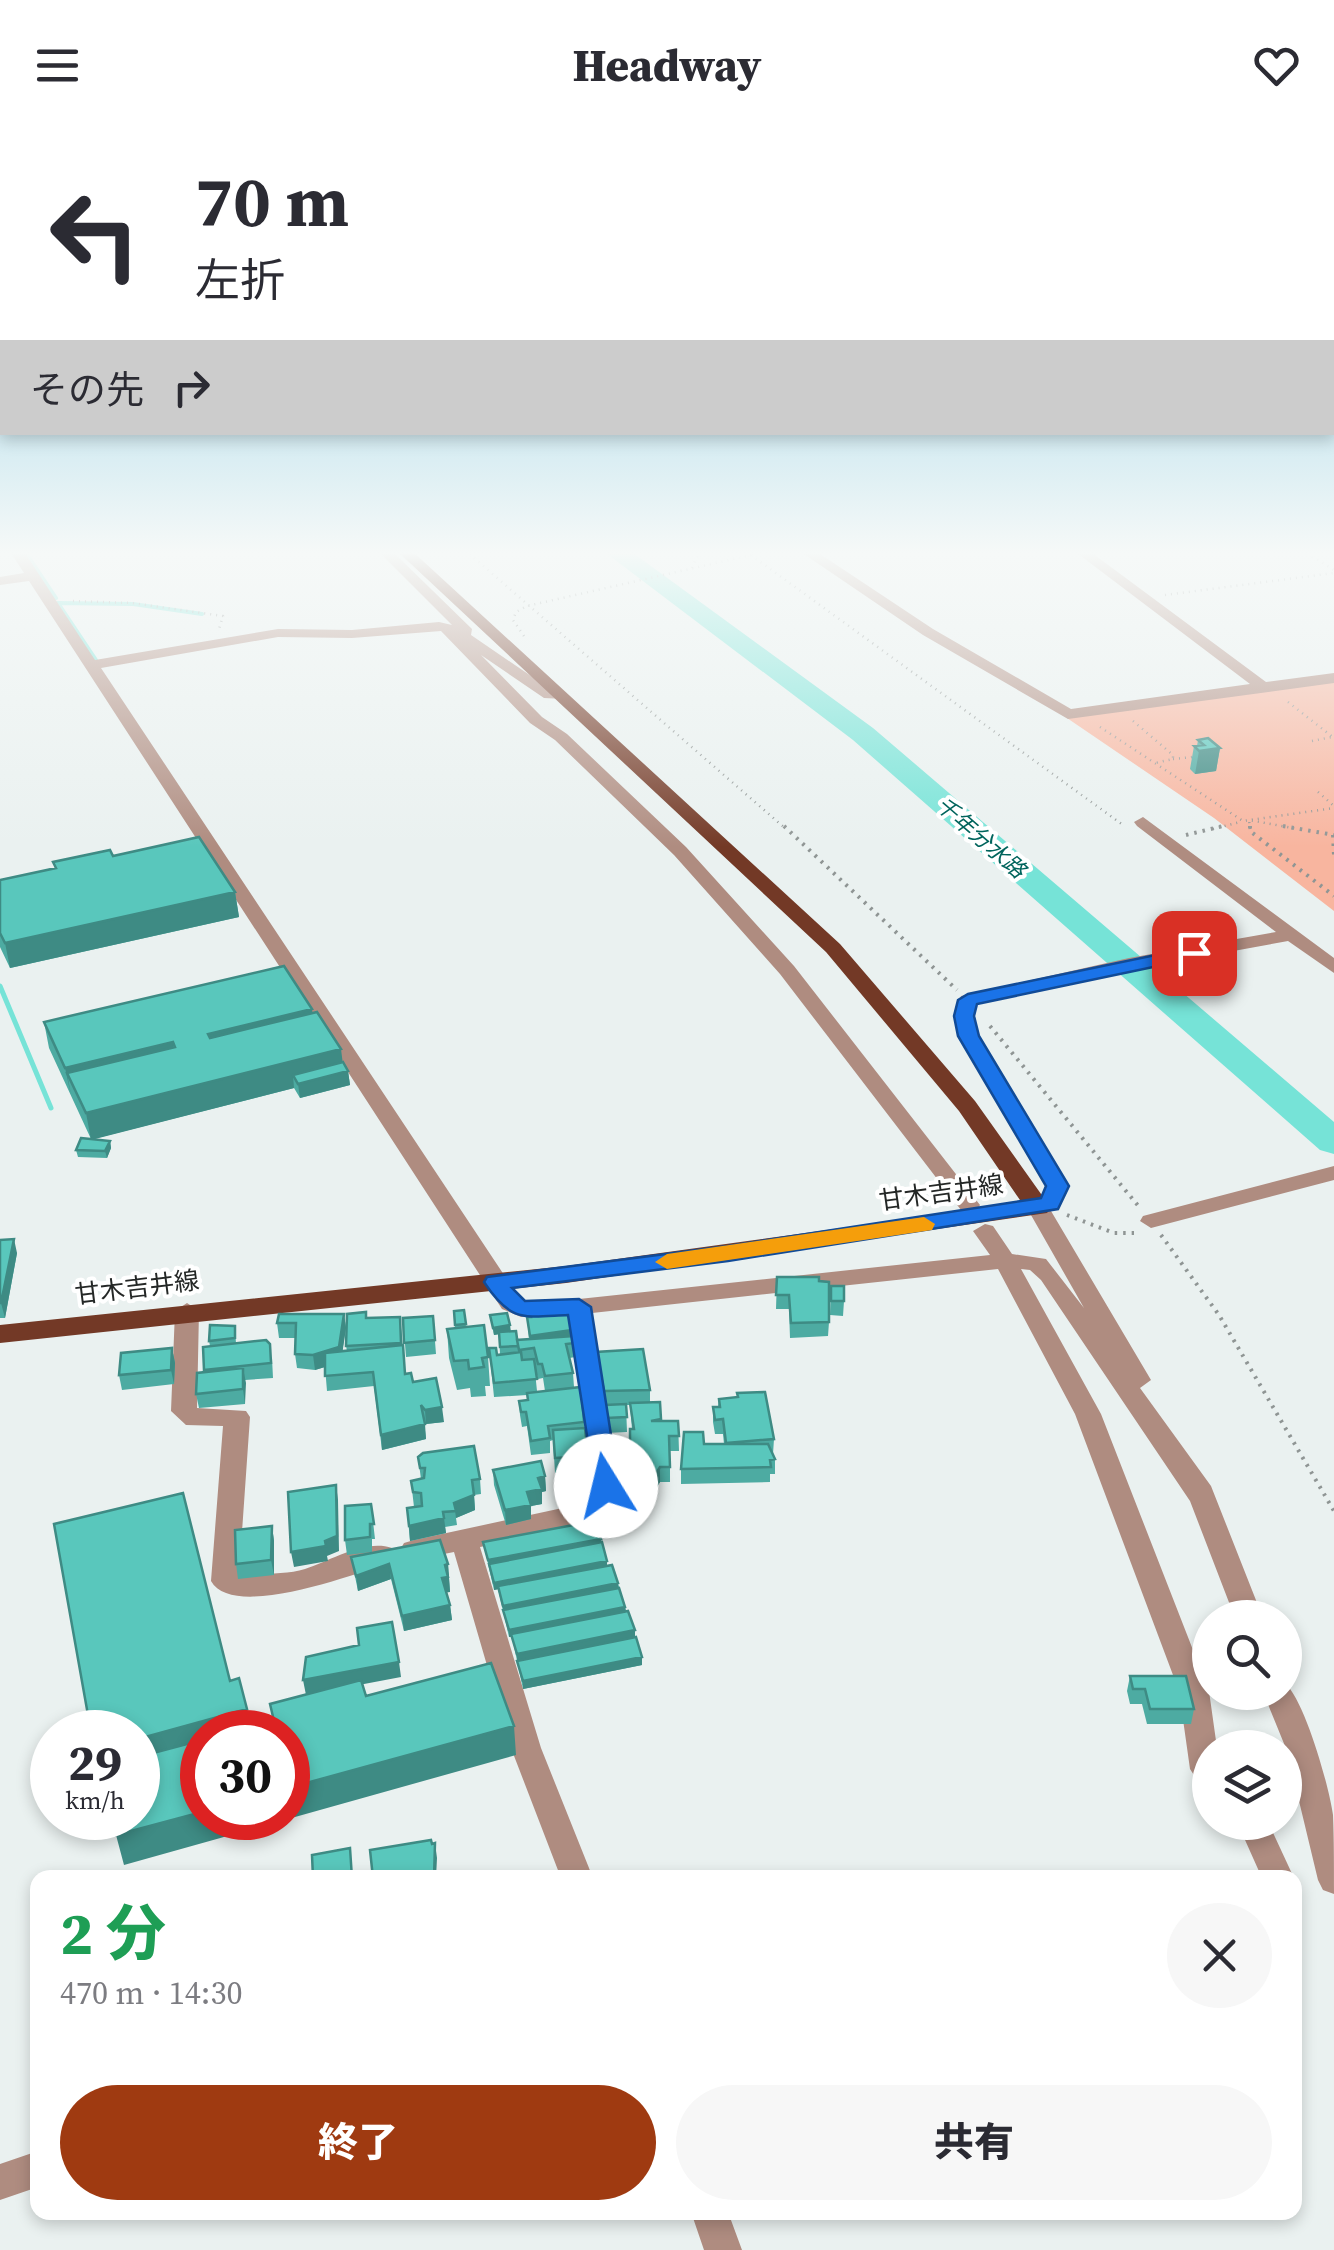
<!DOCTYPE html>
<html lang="ja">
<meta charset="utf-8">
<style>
body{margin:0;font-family:"Source Serif 4","Noto Sans JP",serif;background:#f7f7f7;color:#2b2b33;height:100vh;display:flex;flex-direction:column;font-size:38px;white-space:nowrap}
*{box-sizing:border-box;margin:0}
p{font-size:32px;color:#7c7c81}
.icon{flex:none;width:55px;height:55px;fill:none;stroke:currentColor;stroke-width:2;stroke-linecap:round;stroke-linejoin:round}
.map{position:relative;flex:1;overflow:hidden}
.details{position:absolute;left:30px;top:1740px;width:1272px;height:350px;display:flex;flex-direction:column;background:#fff;border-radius:20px;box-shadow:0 5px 15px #0003}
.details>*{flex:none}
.banner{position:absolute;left:0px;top:0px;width:1335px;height:305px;box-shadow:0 5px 15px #0003;background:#fff;color:#2b2b33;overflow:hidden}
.tools{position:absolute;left:1192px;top:1470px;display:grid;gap:20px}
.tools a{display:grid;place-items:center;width:110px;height:110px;border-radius:50%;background:#fff;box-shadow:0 5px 15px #0003;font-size:50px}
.speed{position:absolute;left:30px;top:1580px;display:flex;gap:20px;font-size:50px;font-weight:700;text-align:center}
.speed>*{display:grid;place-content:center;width:130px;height:130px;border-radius:50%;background:#fff;box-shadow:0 5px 15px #0003;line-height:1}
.speed small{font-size:25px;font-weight:400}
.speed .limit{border:15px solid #d22;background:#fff;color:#111}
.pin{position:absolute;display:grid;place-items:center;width:85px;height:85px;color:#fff;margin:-42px;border-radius:20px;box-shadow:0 5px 15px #0006}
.me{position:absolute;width:110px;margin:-55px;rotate:351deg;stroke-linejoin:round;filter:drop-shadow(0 0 8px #0008)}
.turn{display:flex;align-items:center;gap:35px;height:210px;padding:0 30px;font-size:45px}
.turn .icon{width:130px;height:130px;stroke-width:2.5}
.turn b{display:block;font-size:70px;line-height:85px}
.then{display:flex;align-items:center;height:95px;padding:0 30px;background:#0003;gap:20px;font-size:38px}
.round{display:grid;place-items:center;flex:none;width:105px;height:105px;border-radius:52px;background:#f7f7f7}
.summary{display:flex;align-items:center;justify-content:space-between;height:170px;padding:0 30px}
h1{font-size:60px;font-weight:800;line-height:75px;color:#1e9e55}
.cta{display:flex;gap:20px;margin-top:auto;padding:20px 30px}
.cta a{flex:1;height:115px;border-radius:60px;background:#9f3a11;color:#fff;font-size:40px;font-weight:800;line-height:115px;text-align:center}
.cta a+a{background:#f7f7f7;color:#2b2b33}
header{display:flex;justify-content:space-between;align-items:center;height:130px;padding:0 30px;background:#fff;font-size:45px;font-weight:800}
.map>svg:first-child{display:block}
.green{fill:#f8b59f}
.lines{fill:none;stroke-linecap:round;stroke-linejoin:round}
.stream-far1{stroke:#76e3d7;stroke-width:4}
.stream{stroke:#76e3d7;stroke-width:5}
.river{fill:#76e3d7;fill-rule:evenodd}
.path-far1{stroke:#8f9594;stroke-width:2.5;stroke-dasharray:1 5;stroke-linecap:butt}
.path{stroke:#8f9594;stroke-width:4;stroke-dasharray:2.5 6;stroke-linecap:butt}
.minor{fill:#af8c80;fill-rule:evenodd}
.major{fill:#733926;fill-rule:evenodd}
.wall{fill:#4daba2;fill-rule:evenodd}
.shaded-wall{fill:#3e8b84}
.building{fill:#59c7bc;stroke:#3e8b84;stroke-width:2.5}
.route{fill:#1a73e8;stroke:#114b97;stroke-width:2.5}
.slow{fill:#f59e0b}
.labels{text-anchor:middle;stroke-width:8;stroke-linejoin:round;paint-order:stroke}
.far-water-label{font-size:22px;font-style:italic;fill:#00645c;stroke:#fff}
.street-label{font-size:25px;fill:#242726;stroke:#fff}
</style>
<header><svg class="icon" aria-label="menu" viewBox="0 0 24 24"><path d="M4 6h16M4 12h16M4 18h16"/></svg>Headway<svg class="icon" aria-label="heart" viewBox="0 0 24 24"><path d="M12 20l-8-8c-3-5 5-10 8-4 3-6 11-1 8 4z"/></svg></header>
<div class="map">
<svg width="1334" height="2120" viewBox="0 0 1334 2120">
<rect width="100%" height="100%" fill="#eaf1f0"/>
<!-- green -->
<path class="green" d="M1334,551V781L1214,688L1064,586Z"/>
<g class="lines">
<!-- stream-far1 -->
<path class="stream-far1" d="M24,420L56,468
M0,422L7,421
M58,473L133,474L202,484
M58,473L96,530"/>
<!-- stream -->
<path class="stream" d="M0,856L51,978"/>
<!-- river -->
<path class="river" d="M602,420H629L873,598L1334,992V1024L1320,1020L853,610Z"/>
<!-- path-far1 -->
<path class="path-far1" d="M465,420L786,699
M1302,420L1334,440
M751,425L1123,695
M692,438L700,420
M1165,465L1334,443
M73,471L132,473L223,486L219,499
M524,506L513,490L516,482L527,476L751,425L747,420
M1288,572L1334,608
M1133,591L1173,625V629L1155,633
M1100,597L1243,691L1334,678
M1312,611L1332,607
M1173,629L1193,627
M1318,662L1334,676
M1213,699L1240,692
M1250,699L1249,690L1298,699"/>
<!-- path -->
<path class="path" d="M784,696L957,860
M1250,696V701L1334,766
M1283,696L1334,705
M1186,705L1223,696
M1333,705L1334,725
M990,896L1140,1078
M1067,1085L1114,1103H1134
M1161,1105L1219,1185L1334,1381"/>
<!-- minor -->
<path class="minor" d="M9,420H23L95,530L278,499L352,500L439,492L452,495L377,420H391L472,499L471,505L553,561L564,563V569L544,568L481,525L542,587L567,604L686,717L794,836L980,1075L977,1080H961L780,844L674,725L555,610L530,593L441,501L352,508L278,507L101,538L520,1169L525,1171L579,1169L990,1125L973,1101L985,1094L993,1096L1012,1124L1046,1129L1084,1178L1027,1078L1041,1070L1047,1056L959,906L954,886L961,866L1129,828L1276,802L1137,696L1134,692L1143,687L1334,828V843L1288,811L1129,840L977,874L974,886L979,906L1069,1056L1058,1079L1051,1081L1151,1250L1140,1258L1211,1356L1263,1488H1235L1190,1371L1041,1150L1030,1140L1021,1139L1101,1284L1209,1561L1217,1618H1210V1657L1199,1653L1190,1639L1179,1561L1075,1284L998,1139L592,1183L619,1356L601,1388L556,1402L480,1417L541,1618L593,1748H561L511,1618L454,1422L414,1430L404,1427L400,1420L404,1413L414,1410L581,1374L593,1356L568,1185L521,1187L502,1179L29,451L0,455V447L24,443Z
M798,420H814L933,499L1071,579L1250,554L1073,420H1088L1266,552L1334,543V553L1068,589L923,505Z
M1334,1036V1050L1151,1098L1140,1091L1143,1086Z
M187,1173L199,1181L197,1278L246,1281L250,1287L239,1445C260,1443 286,1445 305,1439C331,1431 364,1409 392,1418L396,1425L392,1432C357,1443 233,1491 211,1451L223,1296L186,1295L171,1281L175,1181Z
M1285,1553C1305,1571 1329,1656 1333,1685C1334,1710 1334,1738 1334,1764L1323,1760L1318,1750L1287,1621L1263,1562H1285Z
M1237,1692H1268L1294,1748H1262Z
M38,2021V2057L0,2070V2034Z
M691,2082H728L742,2120H704Z"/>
<!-- major -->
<path class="major" d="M396,420H411L840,814L975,971L1051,1078L1047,1083L566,1153L0,1213V1195L566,1136L1022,1073L959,981L826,822Z"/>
</g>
<!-- wall -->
<path class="wall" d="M1198,610L1220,618L1216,641L1195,644L1190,639L1194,616H1197Z
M113,726L235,762L239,787L10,838L0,817V750L55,738L53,732Z
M313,883L348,941L350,955L300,968L294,958L93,1009L110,1011L111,1018L107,1028L78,1027L76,1020L91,1009L49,918L44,892Z
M0,1110L17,1123L5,1188H0Z
M777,1147L819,1151L829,1192L828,1206L790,1208L789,1179H776Z
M831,1156L844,1171L843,1186L830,1185Z
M571,1174L572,1206L575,1213L576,1227L569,1228L573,1243L574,1257H581L588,1341L555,1343L553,1310L550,1311V1323L531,1325L527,1296L522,1297L520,1285L519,1271L527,1270V1265L494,1267L489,1218L497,1225L500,1224L499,1204L494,1205L490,1185L511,1201L517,1215L529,1209L527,1187H530L529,1178ZM534,1232L538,1249L543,1248L545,1261H537Z
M464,1180L466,1197L488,1227L490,1256H485L486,1266L471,1267L470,1258L457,1260L449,1228L447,1199L455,1198L454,1181Z
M344,1184L346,1198L342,1222L347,1221L346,1216L366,1188L400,1187L405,1244L444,1292L426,1294L424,1292L426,1309L382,1320L374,1256L327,1261L325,1237L315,1240L297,1238L295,1224L296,1208H279L277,1193Z
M433,1186L436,1224L406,1227L403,1188Z
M235,1196L236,1214L272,1228L273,1248L245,1250V1274L199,1278L196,1264L204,1242L203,1217L210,1216L209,1211Z
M172,1218L175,1233L174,1254L122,1260L119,1245Z
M596,1222L650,1260V1272L661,1291H678L679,1321H670V1352H660L657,1357L631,1356L630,1299H632L630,1275H626L627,1302L606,1303L605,1276L596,1236Z
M719,1269L774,1309L773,1324L775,1329V1344H770V1352L681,1354V1339L704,1314H724L723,1304H715L713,1292V1277H718Z
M418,1327L480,1349L481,1364L474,1365L475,1380L456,1388L457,1395L445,1397L446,1403L410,1411L407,1378L414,1377L411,1351L421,1349Z
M493,1340L545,1346L546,1361L542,1362V1374L531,1376V1389L506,1395L494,1355Z
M371,1374L375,1409H372V1422L347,1425L345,1410Z
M272,1396L274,1411V1445L238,1449L236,1434Z
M601,1409L607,1435L618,1453L642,1535L523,1559L512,1507H509L498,1459L494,1460L483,1412Z
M351,1427L448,1434L450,1462H446L450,1475L452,1490L404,1501L391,1449L358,1461Z
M1130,1546L1194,1579L1191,1594H1147L1142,1574H1130L1127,1561Z"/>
<!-- shaded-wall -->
<path class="shaded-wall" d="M1220,618L1216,641L1195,644L1199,621Z
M235,762L239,787L10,838L5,813Z
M312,879L315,905L212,930L208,904Z
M173,912L177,939L67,943L71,965L65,938Z
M341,919L344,943L348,941L350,955L300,968L298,954L293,945L294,958L91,1010L86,983Z
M110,1011L111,1018L107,1028L105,1021Z
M14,1109L17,1123L5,1188L1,1173Z
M344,1184L346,1198L341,1232L315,1240L313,1225Z
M510,1195L511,1202L494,1205L493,1198Z
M572,1200V1213L530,1218V1206Z
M172,1218L175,1233L174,1254L171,1240Z
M243,1238L246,1253L245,1274L243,1259Z
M442,1277L444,1292L426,1294L425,1280Z
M425,1294L426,1309L382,1320L381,1305Z
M660,1337V1352L657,1357V1342Z
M545,1346L546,1361L542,1362V1374L531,1376V1389L506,1395L505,1380L527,1362L538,1348Z
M336,1355L338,1370L339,1421L327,1426L328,1431L294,1437L291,1422Z
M474,1365L475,1380L456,1388L454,1373Z
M444,1388L446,1403L410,1411L409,1396Z
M272,1396L274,1411V1445L271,1430Z
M601,1409V1416L489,1437L488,1430Z
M607,1431V1438L494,1460V1453Z
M389,1434L391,1449L358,1461L356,1446Z
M448,1434L450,1462L443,1463L442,1448L445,1435Z
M618,1453V1461L503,1483V1476Z
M450,1475L452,1490L404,1501L402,1486Z
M625,1477L626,1484L509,1507V1500Z
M635,1500V1508L517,1532V1524Z
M642,1527V1535L523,1559V1551Z
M399,1532L401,1547L306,1565L303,1550Z
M247,1579L251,1602H202V1622L138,1640V1609Z
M514,1596L516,1625L124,1735L116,1705L202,1682V1688H288V1658Z
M435,1713L437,1728L436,1748H434Z"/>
<!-- building -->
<path class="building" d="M1208,608L1220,618L1199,621L1194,616L1204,615L1198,610Z
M199,707L235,762L5,813L0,803V750L56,738L53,732L110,720L113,726Z
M284,836L312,879L208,904L210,908L317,882L341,919L86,983L67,943L175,917L173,912L65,938L44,892Z
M343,932L348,941L298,954L293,945Z
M81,1008L110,1011L105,1021L76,1020Z
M14,1109L1,1173H0V1110Z
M777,1147H819V1151L829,1152V1192L791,1193L789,1165H776Z
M831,1156H844V1171H831Z
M571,1174L572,1200L530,1206L527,1187H531L529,1178Z
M464,1180L466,1194L455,1195L454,1181Z
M366,1182V1188L400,1187L401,1213L346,1216L347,1184Z
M507,1183L510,1195L493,1198L490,1185Z
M279,1184H344L339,1217L313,1225L295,1224L296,1193H277Z
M433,1186L435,1210L404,1213L403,1188Z
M210,1195L235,1196V1208L209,1211Z
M484,1195L488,1227L482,1228L484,1237L469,1239L468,1230L454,1231L447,1199Z
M516,1201L518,1216L500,1217L499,1202Z
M574,1206L575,1213L566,1214L573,1243L545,1246L542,1234H538L534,1218L519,1220L517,1210Z
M266,1210L270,1214L271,1233L204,1240L203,1217Z
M403,1215L405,1244L411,1243L413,1252L436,1248L442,1277L425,1280L421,1275L425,1294L381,1305L373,1242L325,1246V1223Z
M172,1218L171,1240L119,1245L121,1223Z
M489,1218H496L497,1225L521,1222L522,1230L534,1229L537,1249L494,1253Z
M643,1219L650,1260L604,1261L596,1222Z
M243,1238V1259L196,1264L197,1243Z
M581,1257L584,1292L548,1296L550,1308L531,1311L526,1282H521L519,1271L528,1270L527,1263Z
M765,1262L774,1309L726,1313L723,1289L715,1290L713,1277H720L719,1269L738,1267L737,1263Z
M660,1272L661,1289L651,1291H678L679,1306H669L670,1337H660L657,1342L630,1341V1299H634L630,1273Z
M626,1274L627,1287L606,1288L605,1275Z
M585,1298L588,1326L555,1328L553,1300Z
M684,1302H703L704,1314H768L775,1329L770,1330L771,1337L681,1339Z
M474,1316L480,1349L472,1350L474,1365L454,1373L456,1381L443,1382L444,1388L409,1396L407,1378L422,1376L421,1363L413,1362L411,1351L424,1348L425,1338H420L418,1327L423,1323Z
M541,1331L545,1346L538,1348L542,1359L527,1362L531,1375L505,1380L493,1340Z
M336,1355L337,1406L325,1411L326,1416L291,1422L288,1362Z
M183,1363L230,1551L239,1548L247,1579L138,1609V1602H91L54,1394Z
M371,1374L374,1394H370V1407L345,1410V1376Z
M595,1391L601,1409L488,1430L483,1412Z
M272,1396L271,1430L236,1434L235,1400Z
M440,1410L448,1434L445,1435L448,1447L442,1448L450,1475L402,1486L389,1434L356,1446L351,1427Z
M602,1412L607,1431L494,1453L489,1434Z
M612,1435L618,1453L503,1476L498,1456Z
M619,1458L625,1477L509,1500L503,1480Z
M628,1481L635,1500L517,1524L511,1504Z
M392,1492L399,1532L303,1550L306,1527L359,1515L357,1498Z
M636,1507L642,1527L523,1551L517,1531Z
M491,1533L514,1596L288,1658V1602H231L274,1591L270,1574L361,1550L366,1566Z
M1130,1546H1186L1194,1579H1150L1145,1559H1133Z
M202,1610V1682L116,1705L113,1688H138V1627Z
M431,1710L432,1714L435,1713L434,1748H373L370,1720Z
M350,1718L352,1748H313L312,1725Z"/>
<!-- sky -->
<linearGradient id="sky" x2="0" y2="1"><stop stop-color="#7ac7e1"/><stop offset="0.59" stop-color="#f6f9f8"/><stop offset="1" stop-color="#f6f9f8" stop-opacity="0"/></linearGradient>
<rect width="1334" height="717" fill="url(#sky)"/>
<!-- route -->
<path class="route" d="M1194,817L1201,819V827L977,874L974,886L979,906L1069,1056L1058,1079L728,1131L512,1158L525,1171L579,1169L591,1177L619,1356L615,1363H596L568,1185C523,1187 511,1193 484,1152L487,1147L728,1116L1041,1068L1046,1056L958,906L954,886L958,870L968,864Z"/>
<!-- slow -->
<path class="slow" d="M924,1087L935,1094L932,1100L667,1139L655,1132L667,1124Z"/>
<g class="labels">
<!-- far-water labels -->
<g class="far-water-label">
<text transform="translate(981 707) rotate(41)" y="8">千年分水路</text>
</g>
<!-- street labels -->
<g class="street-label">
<text transform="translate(941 1062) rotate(-8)" y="9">甘木吉井線</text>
<text transform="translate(137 1157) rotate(-7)" y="9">甘木吉井線</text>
</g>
</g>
</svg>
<div class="tools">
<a><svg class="icon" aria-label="search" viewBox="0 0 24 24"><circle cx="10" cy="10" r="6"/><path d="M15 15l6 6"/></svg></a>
<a><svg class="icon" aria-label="layers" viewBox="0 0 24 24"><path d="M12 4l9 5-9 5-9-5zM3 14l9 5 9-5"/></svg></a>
</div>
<div class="speed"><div>29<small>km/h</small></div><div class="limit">30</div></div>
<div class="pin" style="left:1194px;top:823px;background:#d93025"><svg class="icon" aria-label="arrive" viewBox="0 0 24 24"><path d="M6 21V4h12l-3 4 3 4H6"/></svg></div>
<svg class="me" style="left:606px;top:1356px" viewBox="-20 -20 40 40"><circle r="19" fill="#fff"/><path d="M0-13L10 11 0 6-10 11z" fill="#1a73e8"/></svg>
<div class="banner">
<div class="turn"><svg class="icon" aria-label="left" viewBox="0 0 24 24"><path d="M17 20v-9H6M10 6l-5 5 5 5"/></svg><div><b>70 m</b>左折</div></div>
<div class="then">その先<svg class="icon" aria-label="right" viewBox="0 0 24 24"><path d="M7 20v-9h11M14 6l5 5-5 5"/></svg></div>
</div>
<section class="details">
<div class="summary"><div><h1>2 分</h1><p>470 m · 14:30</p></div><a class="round"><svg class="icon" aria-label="close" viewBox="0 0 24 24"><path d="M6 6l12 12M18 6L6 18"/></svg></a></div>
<div class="cta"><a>終了</a><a>共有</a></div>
</section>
</div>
